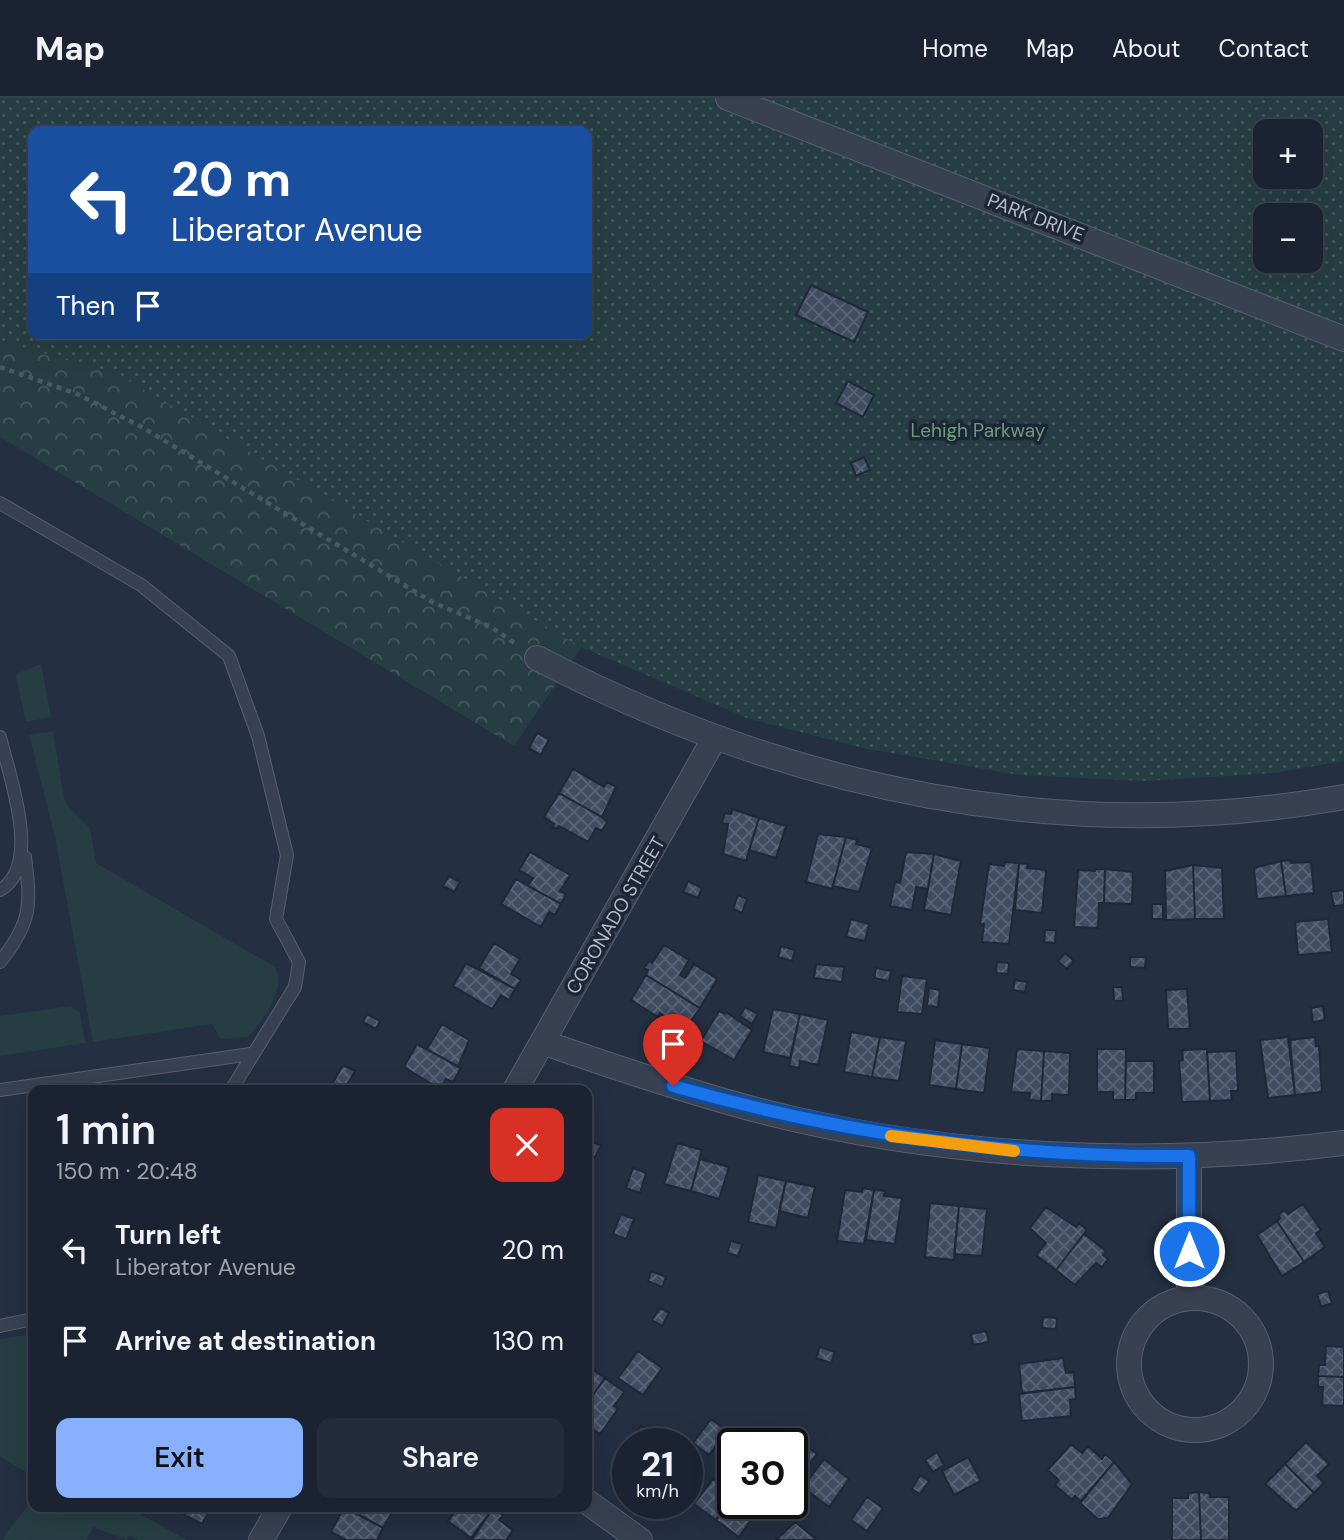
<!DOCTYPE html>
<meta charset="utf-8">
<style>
body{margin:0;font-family:"DM Sans",sans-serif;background:#242b3a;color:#f1f3f6;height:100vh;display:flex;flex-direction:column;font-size:26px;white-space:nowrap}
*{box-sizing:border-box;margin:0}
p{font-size:23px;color:#a0a4ac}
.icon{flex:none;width:38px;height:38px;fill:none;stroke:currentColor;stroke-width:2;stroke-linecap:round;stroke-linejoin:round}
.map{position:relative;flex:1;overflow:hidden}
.sheet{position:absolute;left:28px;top:987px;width:564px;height:427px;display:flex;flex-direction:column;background:#1b2332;border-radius:14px;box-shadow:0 7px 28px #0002,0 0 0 2px #39404d}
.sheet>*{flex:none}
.guide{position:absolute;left:28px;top:28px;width:564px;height:214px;border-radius:14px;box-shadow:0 7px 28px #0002,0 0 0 2px #39404d;background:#1a4fa0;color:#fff;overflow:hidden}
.fabs{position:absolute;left:1253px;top:21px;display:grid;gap:14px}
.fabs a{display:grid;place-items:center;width:70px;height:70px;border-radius:14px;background:#1b2332;box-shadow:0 7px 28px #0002,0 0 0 2px #39404d;font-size:35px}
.speed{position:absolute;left:612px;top:1330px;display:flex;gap:14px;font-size:35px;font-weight:700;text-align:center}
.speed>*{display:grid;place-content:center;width:91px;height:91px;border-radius:50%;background:#1b2332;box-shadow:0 7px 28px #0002,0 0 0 2px #39404d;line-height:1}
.speed small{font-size:18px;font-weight:400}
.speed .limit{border:4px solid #111;border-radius:10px;background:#fff;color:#111}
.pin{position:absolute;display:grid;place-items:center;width:60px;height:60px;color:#fff;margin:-72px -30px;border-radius:50% 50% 50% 0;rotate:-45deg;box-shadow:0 0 7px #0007}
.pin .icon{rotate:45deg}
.me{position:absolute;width:77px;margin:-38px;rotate:0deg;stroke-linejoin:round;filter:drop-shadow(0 0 5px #0008)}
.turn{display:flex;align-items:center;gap:24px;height:147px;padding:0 28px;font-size:32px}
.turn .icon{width:91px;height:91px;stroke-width:2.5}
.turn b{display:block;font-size:49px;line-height:60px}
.then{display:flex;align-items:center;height:66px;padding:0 28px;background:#0003;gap:14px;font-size:26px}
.round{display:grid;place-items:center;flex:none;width:74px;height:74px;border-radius:14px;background:#242b3a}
.head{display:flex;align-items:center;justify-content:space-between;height:119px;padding:0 28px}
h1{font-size:42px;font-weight:600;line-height:52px}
.primary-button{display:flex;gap:14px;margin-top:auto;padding:14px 28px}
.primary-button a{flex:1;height:80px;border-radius:14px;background:#87b0ff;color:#111;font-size:28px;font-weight:600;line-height:80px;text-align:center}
.primary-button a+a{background:#242b3a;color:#f1f3f6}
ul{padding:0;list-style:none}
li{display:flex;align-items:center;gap:21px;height:91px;padding:0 28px}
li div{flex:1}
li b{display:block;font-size:26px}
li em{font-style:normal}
header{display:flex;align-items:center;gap:42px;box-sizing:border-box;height:98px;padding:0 35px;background:#1b2332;border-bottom:2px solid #39404d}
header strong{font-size:33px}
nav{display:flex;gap:38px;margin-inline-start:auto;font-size:24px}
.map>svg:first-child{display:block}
.green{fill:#263e43}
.forest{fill:url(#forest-crowns)}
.park{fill:url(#park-dots);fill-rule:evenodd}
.building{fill:url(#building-cross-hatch);stroke:#1f2839;stroke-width:2}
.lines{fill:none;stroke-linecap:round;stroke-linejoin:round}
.service-casing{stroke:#565f6f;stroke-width:14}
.minor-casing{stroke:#565f6f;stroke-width:26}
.path{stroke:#445b60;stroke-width:4.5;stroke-dasharray:5 5;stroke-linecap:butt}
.service{stroke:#384152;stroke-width:12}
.minor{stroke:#384152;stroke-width:24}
.route-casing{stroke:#114b97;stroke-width:18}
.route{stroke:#1a73e8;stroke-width:12}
.slow{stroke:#f59e0b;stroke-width:12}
.labels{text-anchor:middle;stroke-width:7;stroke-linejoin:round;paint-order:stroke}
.street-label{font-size:19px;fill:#b5bdcc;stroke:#1d2637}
.park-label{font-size:19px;fill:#6a9f79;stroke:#1d2637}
</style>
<header>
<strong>Map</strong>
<nav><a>Home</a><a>Map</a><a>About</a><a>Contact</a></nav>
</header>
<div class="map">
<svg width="1344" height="1442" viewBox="0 0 1344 1442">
<defs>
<pattern id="forest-crowns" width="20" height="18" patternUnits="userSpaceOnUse" patternTransform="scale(1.75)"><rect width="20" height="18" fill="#263e43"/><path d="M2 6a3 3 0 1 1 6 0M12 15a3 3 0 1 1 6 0" fill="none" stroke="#43585d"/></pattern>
<pattern id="park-dots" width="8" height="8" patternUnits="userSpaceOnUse" patternTransform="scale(1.75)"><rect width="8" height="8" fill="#263e43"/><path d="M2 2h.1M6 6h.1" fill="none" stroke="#43585d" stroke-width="1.8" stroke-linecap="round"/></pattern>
<pattern id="building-cross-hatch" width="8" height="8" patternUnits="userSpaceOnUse" patternTransform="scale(1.75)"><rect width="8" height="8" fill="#404c62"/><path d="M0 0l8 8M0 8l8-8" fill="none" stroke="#596477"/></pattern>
</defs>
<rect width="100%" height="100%" fill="#242f42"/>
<!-- green -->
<path class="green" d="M41,566L51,619L26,624L16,579L18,575Z
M53,633L64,700L68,708L90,730L96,765L275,869C287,890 263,922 248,939L221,941L212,926L93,944L55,739L29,637Z
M71,908L80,915L85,945L0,958V918Z
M33,1236V1378L0,1359V1241Z
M33,1398V1409H128L187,1442H138L129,1437L127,1442L93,1429L86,1442H2C11,1425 25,1416 33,1398Z"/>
<!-- forest -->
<path class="forest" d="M587,185L586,542L514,648L0,339V242L123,279L163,303L586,236Z"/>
<!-- park -->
<path class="park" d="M0,0H1344V663L1272,675L1146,683L1020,677L863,650L747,620L581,549L123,279L0,242ZM33,33H586V236H33ZM1265,33H1311V79H1265ZM1265,117H1311V163H1265Z"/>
<!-- building -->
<path class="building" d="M811,187L868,214L854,244L796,217Z
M848,283L874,297L863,319L836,305Z
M864,359L870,372L856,378L851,365Z
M537,635L549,641L541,657L529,650Z
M573,671L604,689L607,684L616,689L602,719L559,695Z
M559,695L602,719L607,724L602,733L596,730L588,744L559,728L557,731L552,729L554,726L544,719Z
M732,711L759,720L746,763L723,756L728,726L722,725L725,715L731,716Z
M759,720L786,728L776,760L749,752Z
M818,736L846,739L832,791L806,784Z
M846,739L857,742L856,746L872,750L859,794L833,788Z
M530,754L570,777L560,793L566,796L561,806L528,788L533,780L519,772Z
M906,754L934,756L928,791L916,789L912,812L890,808L895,784L900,785Z
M934,756L961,763L951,817L924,812Z
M1290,762L1291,765L1311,764L1314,795L1286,798L1281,763Z
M1281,763L1286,798L1257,801L1254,770Z
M1005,764L1019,765L1009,846L982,844L984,826H980L989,766L1004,768Z
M1019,765L1028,766L1027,770L1046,772L1042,815L1015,812Z
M1193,767L1222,770L1224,821H1195Z
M1193,767L1195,821L1166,822L1165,773Z
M1095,771H1105L1104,805H1099L1098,830L1074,829L1078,772L1095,773Z
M1105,771L1133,774L1132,806L1104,805Z
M449,778L460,784L454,794L443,788Z
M516,781L561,806L555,817L549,814L541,829L501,806Z
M688,783L702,790L698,800L683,794Z
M1344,792V807L1334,808L1331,794Z
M738,797L747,801L742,815L733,811Z
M1152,806H1163V821H1152Z
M851,821L869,826L865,843L846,839Z
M1328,821L1332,854L1298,857L1295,824Z
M1045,832H1056L1055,845L1044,844Z
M494,845L520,861L511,876L521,882L515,891L479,870Z
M664,847L689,862L680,877L685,880L694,866L717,881L700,910L646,877L648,872L644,870L649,863L652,865Z
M781,848L795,852L792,863L778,859Z
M1065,855L1074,863L1067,871L1058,863Z
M1130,859H1146L1145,870L1130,869Z
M997,864L1009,865L1008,876L996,875Z
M466,865L515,891L509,902L501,897L492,911L453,888Z
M816,866L844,869L842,884L814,880Z
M876,870L891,873L889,883L874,880Z
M646,877L700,910L685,931L679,927L673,930L668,926L667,920L660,915L658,919L631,902Z
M902,878L927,881L922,916L897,914Z
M1015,882L1027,884L1025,894L1013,892Z
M1113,889H1122L1123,903H1114Z
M929,890L940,892L938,909L927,908Z
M1187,891L1190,931H1168L1166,892Z
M1323,908L1325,922L1313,924L1311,910Z
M745,909L758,916L752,926L740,918Z
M773,911L800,916L790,960L763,954Z
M719,913L725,916L726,914L752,932L734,962L701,943Z
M367,916L380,923L376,931L363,924Z
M800,916L828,922L818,967L800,963L799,970L789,968Z
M442,926L469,942L458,969L427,951Z
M851,934L880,939L872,979L844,974Z
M880,939L906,943L899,983L872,979Z
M1288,939L1295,997L1268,1000L1260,942Z
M1315,939L1316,948H1319L1322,994L1295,997L1290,942Z
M935,942L962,946L956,991L929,987Z
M417,946L461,970L453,984L446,981L440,991L404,969Z
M962,946L990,950L984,995L956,991Z
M1017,951L1044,953L1041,1003L1029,1002L1030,995L1011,994Z
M1097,951H1126L1125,1002H1113V994H1097Z
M1207,951L1210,1003L1182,1004L1179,963L1183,962L1182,952Z
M1044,953L1070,955L1069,997L1052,996V1003H1041Z
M1236,953L1238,993H1231L1232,1002L1210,1003L1207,954Z
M1126,963H1154V995H1136V1002H1125Z
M343,967L355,973L344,992H339L331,988Z
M586,1040L601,1048L587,1073L586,1072Z
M677,1045L702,1052L691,1093L664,1086Z
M700,1061L729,1069L719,1101L691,1093Z
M633,1070L646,1075L640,1095L626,1090Z
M758,1077L786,1083L776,1130L748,1124Z
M786,1083L815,1089L808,1120L779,1113Z
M863,1090L874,1092L864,1146L837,1143L845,1092L862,1094Z
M874,1092L885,1093L884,1098L902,1100L895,1146L866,1142Z
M930,1105L959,1108L954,1162L925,1159Z
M1303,1106L1321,1132L1316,1135L1325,1149L1304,1164L1277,1123L1280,1120L1278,1117L1285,1112L1288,1116Z
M959,1108L987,1111L982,1158L954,1156Z
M1046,1109L1076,1129L1079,1125L1087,1132L1056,1172L1036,1157L1046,1145L1030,1130Z
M621,1116L634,1121L626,1141L613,1136Z
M1277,1123L1304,1164L1282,1178L1257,1137Z
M1084,1136L1106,1153L1103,1157L1108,1161L1102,1169L1096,1165L1075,1187L1056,1172Z
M731,1143L742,1146L738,1158L727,1155Z
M651,1173L666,1179L662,1189L648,1183Z
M1328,1193L1332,1205L1321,1209L1317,1196Z
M660,1210L669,1215L662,1228L652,1222Z
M1043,1219L1057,1220L1056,1231L1042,1230Z
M986,1233L989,1244L973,1247L971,1236Z
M1326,1248L1344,1249V1279L1318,1278L1319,1267H1325Z
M820,1249L835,1254L831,1265L816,1260Z
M638,1253L662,1270L643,1297L618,1280Z
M1063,1260L1066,1275L1074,1274L1075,1289L1022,1295L1019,1266Z
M586,1267L605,1280L586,1307Z
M1318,1278L1344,1279V1308L1322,1307L1323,1289H1318Z
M605,1280L624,1294L614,1308L618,1311L600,1336L586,1327V1307Z
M1075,1289L1076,1301L1070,1302L1071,1318L1022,1323L1019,1296Z
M711,1321L727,1333L709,1357L693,1345Z
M641,1328L666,1345L665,1346H629Z
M795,1340L817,1356L796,1384L793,1382V1346H790Z
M1306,1344L1329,1366L1317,1378L1324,1385L1314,1395L1285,1366Z
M1071,1346L1082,1355L1088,1348L1102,1361L1105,1356L1114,1364L1081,1403L1075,1398L1072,1402L1055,1387L1059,1382L1048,1372Z
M937,1354L944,1367L933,1374L925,1362Z
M968,1359L981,1383L954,1397L942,1373Z
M824,1361L849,1381L829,1409L803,1389Z
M1114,1364L1132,1386L1108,1420L1098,1421L1080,1405Z
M1285,1366L1314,1395L1296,1413L1265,1386Z
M920,1377L929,1383L920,1396L912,1391Z
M713,1381L733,1395L716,1422L694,1406Z
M1199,1394L1209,1395L1210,1399H1229V1442H1201Z
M1199,1394L1201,1442H1172V1400H1188V1395Z
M733,1399V1405H747L757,1413L739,1439L716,1422Z
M867,1399L883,1410L867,1433L851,1422Z
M177,1409H211L202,1426L175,1412Z
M344,1409L383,1430L377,1442H346L331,1434Z
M346,1409H395L383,1430Z
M459,1409H491L493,1410L471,1440L448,1423Z
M493,1410L503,1417L499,1422L513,1432L506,1442H472Z
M795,1424L815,1440L813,1442H776Z"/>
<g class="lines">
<defs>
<path id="service" d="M0,405L141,487L229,558L258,638L287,757L276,821L299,864L295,889L231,992
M0,639C9,677 43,768 0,792
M0,864C32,824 31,807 25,759
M0,992L251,956
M0,1228L33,1221"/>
<path id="minor" d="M728,0L1344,241
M537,560C789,691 1061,750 1344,699
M542,944C611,968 679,991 749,1010C941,1061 1148,1070 1344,1045
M515,992L714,641
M1189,1058V1200
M1129 1266a66 66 0 1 1 132 0a66 66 0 1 1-132 0Z
M586,1403L640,1442
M261,1442L280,1409"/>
</defs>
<!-- service casing -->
<use href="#service" class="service-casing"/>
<!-- minor casing -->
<use href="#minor" class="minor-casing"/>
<!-- path -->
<path class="path" d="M0,269L77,296L140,328L434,505L491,529L516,546"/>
<!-- service -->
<use href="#service" class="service"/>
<!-- minor -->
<use href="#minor" class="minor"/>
</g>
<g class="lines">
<defs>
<path id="route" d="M673,988C842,1036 1012,1060 1189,1058V1153"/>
</defs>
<!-- route casing -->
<use href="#route" class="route-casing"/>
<!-- route -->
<use href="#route" class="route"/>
<!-- slow -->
<path class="slow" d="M891,1038L1014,1053"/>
</g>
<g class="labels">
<!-- street labels -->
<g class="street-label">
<text transform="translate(1036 119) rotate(21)" y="7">PARK DRIVE</text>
<text transform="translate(615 817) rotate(-60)" y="7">CORONADO STREET</text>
</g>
<!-- park labels -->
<g class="park-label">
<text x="978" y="339">Lehigh Parkway</text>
</g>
</g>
</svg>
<div class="fabs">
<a>+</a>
<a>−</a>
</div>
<div class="speed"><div>21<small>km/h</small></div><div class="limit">30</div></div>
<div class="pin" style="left:673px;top:988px;background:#d93025"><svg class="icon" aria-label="arrive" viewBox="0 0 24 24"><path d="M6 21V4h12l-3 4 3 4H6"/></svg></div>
<svg class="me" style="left:1189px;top:1153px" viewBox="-20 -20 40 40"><circle r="17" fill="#1a73e8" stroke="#fff" stroke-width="3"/><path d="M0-11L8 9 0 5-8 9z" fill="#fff"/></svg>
<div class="guide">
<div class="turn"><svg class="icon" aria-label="left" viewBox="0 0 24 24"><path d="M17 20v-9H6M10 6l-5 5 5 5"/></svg><div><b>20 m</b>Liberator Avenue</div></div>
<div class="then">Then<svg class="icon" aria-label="arrive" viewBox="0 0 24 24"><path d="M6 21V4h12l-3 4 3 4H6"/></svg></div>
</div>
<section class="sheet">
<div class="head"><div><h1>1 min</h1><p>150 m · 20:48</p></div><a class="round" style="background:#d93025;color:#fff"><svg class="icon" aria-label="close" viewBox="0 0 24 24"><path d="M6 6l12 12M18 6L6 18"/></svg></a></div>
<ul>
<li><svg class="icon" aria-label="left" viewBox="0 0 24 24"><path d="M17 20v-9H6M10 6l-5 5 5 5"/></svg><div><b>Turn left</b><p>Liberator Avenue</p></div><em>20 m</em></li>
<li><svg class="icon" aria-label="arrive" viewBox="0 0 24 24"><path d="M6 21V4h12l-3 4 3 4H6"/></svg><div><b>Arrive at destination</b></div><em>130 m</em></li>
</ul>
<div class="primary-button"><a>Exit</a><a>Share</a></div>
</section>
</div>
